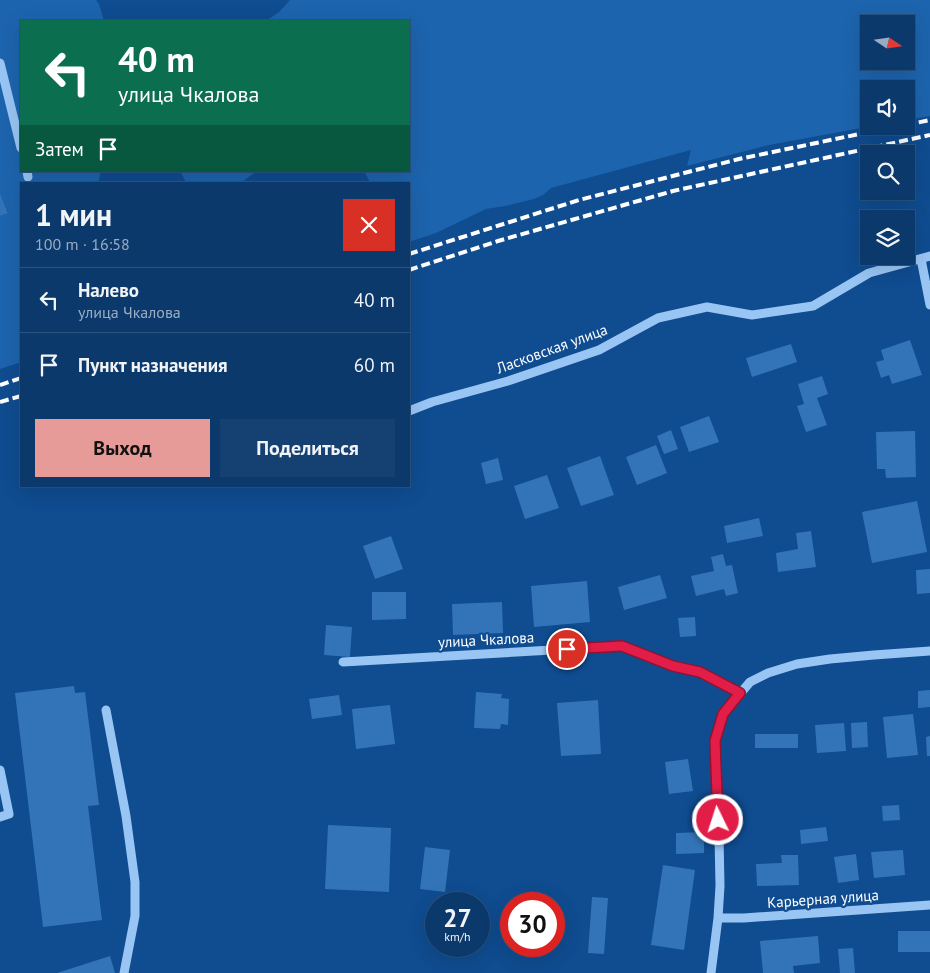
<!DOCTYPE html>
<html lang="ru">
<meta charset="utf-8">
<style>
body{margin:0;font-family:"PT Sans",sans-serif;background:#144072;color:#f1f3f6;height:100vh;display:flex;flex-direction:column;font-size:19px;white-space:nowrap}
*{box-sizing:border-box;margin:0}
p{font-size:16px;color:#9aacc2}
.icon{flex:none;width:28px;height:28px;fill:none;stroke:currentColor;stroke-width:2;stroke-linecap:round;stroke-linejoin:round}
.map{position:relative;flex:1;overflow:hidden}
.drawer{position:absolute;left:20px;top:182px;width:390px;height:305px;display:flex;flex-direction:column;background:#0b396c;border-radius:0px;box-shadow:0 5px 20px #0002,0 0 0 1px #2b537f}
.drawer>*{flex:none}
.guide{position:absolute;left:20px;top:20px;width:390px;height:152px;border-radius:0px;box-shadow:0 5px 20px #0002,0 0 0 1px #2b537f;background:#0b6e4f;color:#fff;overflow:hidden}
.needle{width:32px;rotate:103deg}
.controls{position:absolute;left:860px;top:15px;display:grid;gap:10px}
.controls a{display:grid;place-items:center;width:55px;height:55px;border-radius:0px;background:#0b396c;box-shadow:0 5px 20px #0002,0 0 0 1px #2b537f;font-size:25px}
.speed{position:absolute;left:425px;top:892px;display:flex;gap:10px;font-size:25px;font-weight:700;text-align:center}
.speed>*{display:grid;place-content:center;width:65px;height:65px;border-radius:50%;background:#0b396c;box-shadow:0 5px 20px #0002,0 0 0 1px #2b537f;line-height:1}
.speed small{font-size:12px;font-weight:400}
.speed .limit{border:8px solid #d22;background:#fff;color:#111}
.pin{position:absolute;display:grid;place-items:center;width:42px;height:42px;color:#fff;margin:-21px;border:2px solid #fff;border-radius:50%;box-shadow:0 1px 5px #0007}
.me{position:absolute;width:55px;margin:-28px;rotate:356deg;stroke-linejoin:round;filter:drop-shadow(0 0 4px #0008)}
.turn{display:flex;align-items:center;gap:18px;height:105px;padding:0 15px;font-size:22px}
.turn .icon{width:65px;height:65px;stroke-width:2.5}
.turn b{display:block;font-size:35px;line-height:42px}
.then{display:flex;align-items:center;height:48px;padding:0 15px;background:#0003;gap:10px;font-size:19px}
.round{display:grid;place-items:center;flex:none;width:52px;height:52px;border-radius:0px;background:#144072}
.head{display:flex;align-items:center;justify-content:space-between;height:85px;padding:0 15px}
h1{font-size:30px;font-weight:600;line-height:38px}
.primary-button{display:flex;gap:10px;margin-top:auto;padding:10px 15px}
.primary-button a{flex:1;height:58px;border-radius:0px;background:#e69b98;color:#111;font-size:20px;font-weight:600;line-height:58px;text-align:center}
.primary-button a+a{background:#144072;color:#f1f3f6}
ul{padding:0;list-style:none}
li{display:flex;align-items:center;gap:15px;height:65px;padding:0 15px;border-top:1px solid #2b537f}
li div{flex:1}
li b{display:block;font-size:19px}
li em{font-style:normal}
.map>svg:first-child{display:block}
.green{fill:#1d64ae;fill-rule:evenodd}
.building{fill:#3374b8}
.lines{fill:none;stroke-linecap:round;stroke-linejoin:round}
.minor{stroke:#99c5f4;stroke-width:9}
.rail{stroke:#fff;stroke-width:4;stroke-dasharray:9 4;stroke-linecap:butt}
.route-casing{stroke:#92132f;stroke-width:12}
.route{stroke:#e11d48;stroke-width:9}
.labels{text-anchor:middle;stroke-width:4.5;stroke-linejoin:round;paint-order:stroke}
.street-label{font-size:15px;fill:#fff;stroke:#0f4c90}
</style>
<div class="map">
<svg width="930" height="973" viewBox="0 0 930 973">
<rect width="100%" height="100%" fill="#0f4c90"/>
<!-- green -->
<path class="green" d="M0,0H96L99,4L104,21H21V171H101L98,184H21V362L0,369V216L8,212L0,193Z
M290,0H930V116L906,120V89H869V126H872L769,145L687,166L691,150L551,188L543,195L534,199L505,206L486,209L436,233L409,242V184H371L364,171H409V21H266L279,12ZM869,24H906V61H869Z
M180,171H257L239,184H187Z"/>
<!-- building -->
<path class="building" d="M0,193L8,213L0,216Z
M910,340L922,375L892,384L889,375L881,378L876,362L884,360L881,350Z
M791,344L797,362L752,377L746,358Z
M822,376L828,394L817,398L827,425L806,432L797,406L804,404L798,384Z
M709,416L719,442L689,452L680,427Z
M671,430L678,449L664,454L657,436Z
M915,431L916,477L886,478L885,469H877L876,432Z
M656,445L667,473L637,485L626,457Z
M600,456L614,495L581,506L567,468Z
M498,458L503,480L486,484L481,463Z
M547,475L559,508L525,519L514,486Z
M917,501L927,552L872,563L862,512Z
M759,518L763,536L727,543L724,526Z
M811,531L816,567L778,572L776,553L798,549L796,533Z
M391,536L403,569L375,579L363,546Z
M723,554L726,566L732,565L738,593L726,596L724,589L696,596L691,576L714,571L711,557Z
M930,569V593L917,594L916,570Z
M660,575L667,598L624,610L618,587Z
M587,581L590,622L534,627L531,586Z
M372,592H406V619L372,620Z
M502,602L503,633L453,635L452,604Z
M695,617L696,636L680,637L678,618Z
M326,625L352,627L350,657L324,655Z
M74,686L75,693L85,692L99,805L88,806L102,920L43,927L15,693Z
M930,690V707L918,708V691Z
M476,692L502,694L501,698L509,699L508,725L501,724L500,729L474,728Z
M339,695L342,715L312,719L309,699Z
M598,700L601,754L561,756L557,703Z
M390,705L395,744L356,749L352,709Z
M913,714L918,755L887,758L883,717Z
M867,722L868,747L852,748L851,723Z
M844,723L846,751L817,753L815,725Z
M755,734H798V748H755Z
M930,736V756H927L926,737Z
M688,759L693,791L669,794L665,762Z
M899,805L900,820L883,821L882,806Z
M328,825L391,828L389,892L325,889Z
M826,827L828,841L801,844L800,830Z
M704,832V853L676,854V833Z
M425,847L450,850L445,892L420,889Z
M903,850L905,875L874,878L871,852Z
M856,854L859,880L838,883L834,857Z
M781,855H798L799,885L757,886L756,864L782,863Z
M663,865L695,870L684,950L651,945Z
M592,897L608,898L604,954L588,953Z
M898,931H930V952H898Z
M818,936L820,963L793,966L794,973H763L760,941Z
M853,948L855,973H840L838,949Z
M110,956L115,973H57Z"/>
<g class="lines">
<!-- minor -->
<path class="minor" d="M0,63L21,148
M27,171L28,177
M921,259L930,305
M409,411L432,402L508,381L599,350L658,318L707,307L752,315L813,306L869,273L930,256
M343,662L623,646L673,666L700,672L740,693
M106,710L126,816L135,882V916L124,973
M0,770L9,814L0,817
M718,918H744L930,905
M711,973L718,918L720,886L719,836L716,789L715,741L723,714L750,682L768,673L797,664L830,659L874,655L930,651"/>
<!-- rail -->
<path class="rail" d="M906,125L930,120
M409,254L579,200L739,159L898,126
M409,270L498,241L673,191L930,135
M0,385L21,378
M0,402L21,396"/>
</g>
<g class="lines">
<defs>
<path id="route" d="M567,649L622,646L673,666L700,672L740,693L723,714L715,741L718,820"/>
</defs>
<!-- route casing -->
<use href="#route" class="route-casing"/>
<!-- route -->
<use href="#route" class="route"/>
</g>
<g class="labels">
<!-- street labels -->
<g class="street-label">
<text transform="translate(552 349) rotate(-20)" y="5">Ласковская улица</text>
<text transform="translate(486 640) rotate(-3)" y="5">улица Чкалова</text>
<text transform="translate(823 899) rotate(-4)" y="5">Карьерная улица</text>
</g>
</g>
</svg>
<div class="controls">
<a><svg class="needle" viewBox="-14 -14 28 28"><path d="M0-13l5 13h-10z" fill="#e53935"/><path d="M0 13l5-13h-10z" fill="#9aacc2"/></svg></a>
<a><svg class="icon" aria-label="sound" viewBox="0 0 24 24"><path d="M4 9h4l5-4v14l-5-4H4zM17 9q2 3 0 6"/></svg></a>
<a><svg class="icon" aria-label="search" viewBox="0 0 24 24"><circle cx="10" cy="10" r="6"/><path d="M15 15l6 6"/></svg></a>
<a><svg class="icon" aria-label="layers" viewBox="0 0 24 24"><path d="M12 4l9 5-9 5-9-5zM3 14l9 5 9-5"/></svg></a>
</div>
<div class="speed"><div>27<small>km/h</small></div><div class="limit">30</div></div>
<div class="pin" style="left:567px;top:649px;background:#d93025"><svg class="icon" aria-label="arrive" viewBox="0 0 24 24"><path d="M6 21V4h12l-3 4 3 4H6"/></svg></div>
<svg class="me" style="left:718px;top:820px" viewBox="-20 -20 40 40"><circle r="17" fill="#e11d48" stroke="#fff" stroke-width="3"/><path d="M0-11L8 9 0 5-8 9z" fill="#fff"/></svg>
<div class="guide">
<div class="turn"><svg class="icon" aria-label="left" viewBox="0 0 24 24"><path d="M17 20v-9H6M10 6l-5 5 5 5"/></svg><div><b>40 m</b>улица Чкалова</div></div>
<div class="then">Затем<svg class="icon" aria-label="arrive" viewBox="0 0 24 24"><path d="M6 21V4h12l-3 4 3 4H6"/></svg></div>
</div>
<section class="drawer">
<div class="head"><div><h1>1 мин</h1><p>100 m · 16:58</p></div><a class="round" style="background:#d93025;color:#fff"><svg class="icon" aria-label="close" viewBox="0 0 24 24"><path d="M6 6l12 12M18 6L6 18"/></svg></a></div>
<ul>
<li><svg class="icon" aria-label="left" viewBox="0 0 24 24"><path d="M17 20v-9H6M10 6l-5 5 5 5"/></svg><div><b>Налево</b><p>улица Чкалова</p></div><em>40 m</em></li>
<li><svg class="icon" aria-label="arrive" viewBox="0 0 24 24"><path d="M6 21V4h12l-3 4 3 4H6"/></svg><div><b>Пункт назначения</b></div><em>60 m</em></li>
</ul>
<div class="primary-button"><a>Выход</a><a>Поделиться</a></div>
</section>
</div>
